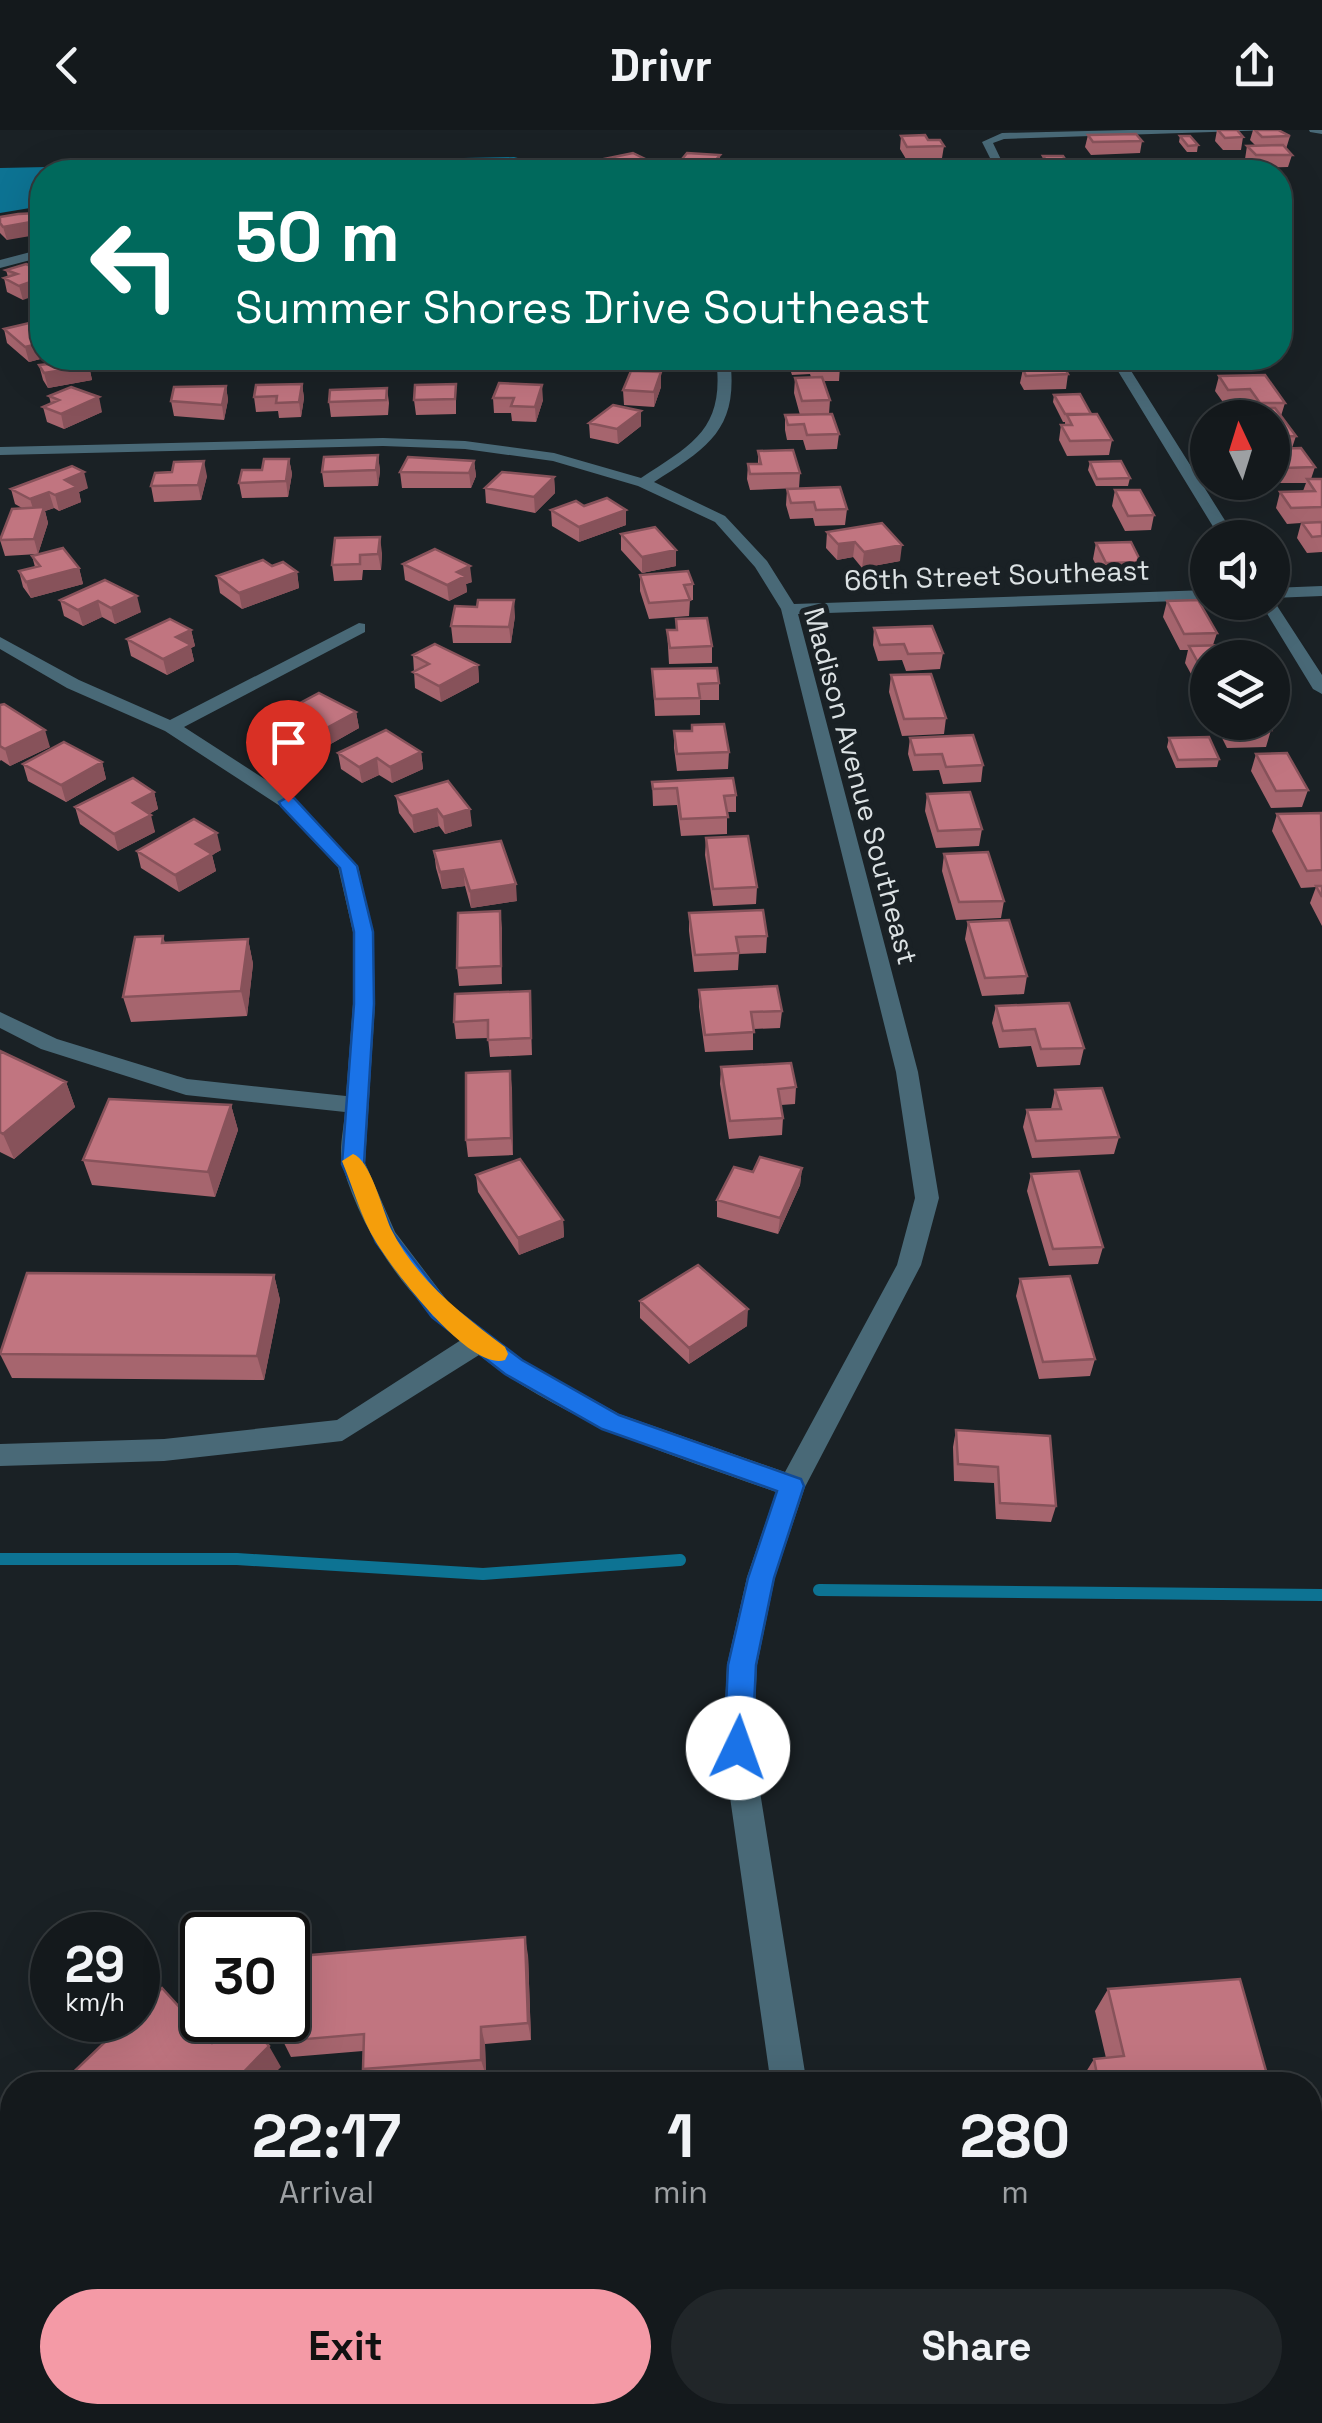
<!DOCTYPE html>
<style>
body{margin:0;font-family:"Space Grotesk",sans-serif;background:#212629;color:#f1f3f6;height:100vh;display:flex;flex-direction:column;font-size:38px;white-space:nowrap}
*{box-sizing:border-box;margin:0}
p{font-size:32px;color:#9da0a3}
.icon{flex:none;width:55px;height:55px;fill:none;stroke:currentColor;stroke-width:2;stroke-linecap:round;stroke-linejoin:round}
.map{position:relative;flex:1;overflow:hidden}
.sheet{position:absolute;left:0px;top:1942px;width:1322px;height:352px;display:flex;flex-direction:column;background:#14191c;border-radius:40px 40px 0 0;box-shadow:0 10px 40px #0002,0 0 0 2px #33383b}
.sheet>*{flex:none}
.guide{position:absolute;left:30px;top:30px;width:1262px;height:210px;border-radius:40px;box-shadow:0 10px 40px #0002,0 0 0 2px #33383b;background:#00695c;color:#fff;overflow:hidden}
.needle{width:65px;rotate:356deg}
.controls{position:absolute;left:1190px;top:270px;display:grid;gap:20px}
.controls a{display:grid;place-items:center;width:100px;height:100px;border-radius:50%;background:#14191c;box-shadow:0 10px 40px #0002,0 0 0 2px #33383b;font-size:50px}
.speed{position:absolute;left:30px;top:1782px;display:flex;gap:20px;font-size:50px;font-weight:700;text-align:center}
.speed>*{display:grid;place-content:center;width:130px;height:130px;border-radius:50%;background:#14191c;box-shadow:0 10px 40px #0002,0 0 0 2px #33383b;line-height:1}
.speed small{font-size:25px;font-weight:400}
.speed .limit{border:5px solid #111;border-radius:15px;background:#fff;color:#111}
.pin{position:absolute;display:grid;place-items:center;width:85px;height:85px;color:#fff;margin:-102px -42px;border-radius:50% 50% 50% 0;rotate:-45deg;box-shadow:0 0 10px #0007}
.pin .icon{rotate:45deg}
.me{position:absolute;width:110px;margin:-55px;rotate:3deg;stroke-linejoin:round;filter:drop-shadow(0 0 8px #0008)}
.turn{display:flex;align-items:center;gap:35px;height:210px;padding:0 40px;font-size:45px}
.turn .icon{width:130px;height:130px;stroke-width:2.5}
.turn b{display:block;font-size:70px;line-height:85px}
.eta{display:flex;justify-content:space-evenly;align-items:center;height:170px;text-align:center}
.eta b{font-size:60px;font-weight:700;line-height:70px}
.cta{display:flex;gap:20px;margin-top:auto;padding:20px 40px}
.cta a{flex:1;height:115px;border-radius:60px;background:#f49aa6;color:#111;font-size:40px;font-weight:700;line-height:115px;text-align:center}
.cta a+a{background:#212629;color:#f1f3f6}
header{display:flex;justify-content:space-between;align-items:center;height:130px;padding:0 40px;background:#14191c;font-size:45px;font-weight:700}
.map>svg:first-child{display:block}
.water{fill:#0d7393}
.lines{fill:none;stroke-linecap:round;stroke-linejoin:round}
.stream{stroke:#0d7393;stroke-width:12}
.minor{fill:#496977;fill-rule:evenodd}
.wall{fill:#a6656e}
.shaded-wall{fill:#87525a}
.building{fill:#c17580;stroke:#87525a;stroke-width:2.5}
.route{fill:#1a73e8;stroke:#114b97;stroke-width:2.5}
.slow{fill:#f59e0b}
.labels{text-anchor:middle;stroke-width:10;stroke-linejoin:round;paint-order:stroke}
.far-street-label{font-size:28px;fill:#dce2e4;stroke:#1a2125}
</style>
<header><svg class="icon" aria-label="back" viewBox="0 0 24 24"><path d="M15 5l-7 7 7 7"/></svg>Drivr<svg class="icon" aria-label="share" viewBox="0 0 24 24"><path d="M12 15V3M7 8l5-5 5 5M5 13v7h14v-7"/></svg></header>
<div class="map">
<svg width="1322" height="2293" viewBox="0 0 1322 2293">
<rect width="100%" height="100%" fill="#1a2125"/>
<!-- water -->
<path class="water" d="M514,27L529,31L535,42H42V76L0,83V38Z"/>
<g class="lines">
<!-- stream -->
<path class="stream" d="M0,1429H237L483,1444L680,1430
M819,1460L1322,1465"/>
<!-- minor -->
<path class="minor" d="M1129,0H1274L1004,9L993,13L1007,42H997L982,12L1002,3Z
M1309,0H1322V4L1310,2Z
M42,119V127L0,138V130Z
M716,228H730C739,299 709,317 654,352L725,386L767,431L794,474L1208,460V470L798,484L918,942L939,1068L921,1135L805,1357L775,1447L757,1535L753,1618L807,1955H771L723,1618L727,1535L747,1447L776,1362C672,1325 567,1294 479,1225L342,1311L164,1331L0,1336V1314L164,1309L337,1290L461,1210C407,1168 362,1103 343,1037C338,1021 344,998 345,982L186,965L41,919L0,898V882L57,909L187,949L346,966L353,874V802L338,737L280,676L165,601L67,558L0,519V507L79,550L170,590L359,493L365,494V502L184,597L294,668L358,736L373,802L375,874L365,1033L395,1102L449,1173L522,1230L619,1284L785,1342L897,1135L915,1068L896,942L781,479L755,437L715,392L638,356L553,331L465,319L383,316L0,325V317L383,308L465,311L554,323L641,348C695,313 725,298 716,228Z
M1110,228H1123L1236,408H1220Z
M1322,456V466L1272,468V458Z
M1272,468L1322,545V564L1313,559L1260,472H1272Z
M819,2282H859L861,2293H821Z"/>
</g>
<!-- wall -->
<path class="wall" d="M1217,0H1237L1243,7L1241,20H1223L1215,11Z
M1253,0H1278L1290,6L1286,19L1292,25L1288,37L1253,38L1245,29L1247,16H1256L1250,10Z
M1088,5L1142,11L1140,23L1091,25L1085,17Z
M901,6L928,10L944,16L942,28L906,29L900,19Z
M1180,6L1198,15L1197,22H1187L1179,12Z
M720,25L719,38L716,42H678V34Z
M1043,26L1069,35L1068,41L1048,42L1042,33Z
M604,29H645V42H605Z
M914,31L952,36V41L960,42H915L913,37Z
M1074,34L1102,40V42H1075L1073,40Z
M42,86L7,110L0,103V87Z
M26,134L23,170L7,162L4,148L8,147L6,140Z
M4,199L42,228H83L89,236L92,250L48,258L43,250L39,235L46,234L44,228L29,232L7,213Z
M609,228H654V235H639V241L661,257L654,277L624,275L623,260L631,241L610,242Z
M789,228H838L840,236L839,251H824L830,270L829,284L839,304L837,319L806,320L803,310H787L785,300V285H800L794,263L795,248L811,247L810,244L792,245L789,236Z
M1024,228H1059L1068,244L1066,259L1024,260L1020,253L1023,239H1026L1023,234Z
M1201,228H1258L1255,240L1208,241Z
M1219,246L1285,273L1281,286L1296,306L1292,318L1315,337L1311,349H1322V422L1307,423L1297,408L1301,393L1287,394L1276,378L1280,362L1303,361L1306,353H1279L1272,343V288H1255L1246,274L1225,275L1215,261Z
M302,254L304,268L301,287L279,288L278,281L256,282L254,267Z
M456,254V284L416,285L414,270Z
M226,256L228,270L224,290L174,286L171,271Z
M387,258L389,273L388,285L331,287L329,272Z
M1054,265L1091,284L1112,310L1109,325L1067,326L1059,310L1061,295H1065V292H1063L1053,272Z
M49,266L102,282L64,299L47,292L43,277L51,274Z
M493,268L543,270L536,292L512,291L511,283H494Z
M641,281V296L618,314L590,308L589,293Z
M758,321L800,343L799,358L750,360L747,349L748,334H758Z
M378,325L380,341L378,356L324,357L322,342Z
M289,329L292,344L288,367L242,368L239,353L262,340Z
M474,331L476,346L471,358H402L400,342Z
M1090,332L1130,348L1128,356H1096L1088,340Z
M207,346L201,370L154,372L151,356Z
M554,347L555,363L535,383L486,373L485,358Z
M88,358L79,362L81,372L59,381L54,378L45,381L48,393L38,424L5,426L0,410L22,378L15,374L11,359Z
M787,359L847,379L845,395L815,396L813,388L790,389L786,375Z
M1115,360L1154,385L1151,400L1125,401L1112,376Z
M584,376L626,395L579,412L552,396L551,380Z
M882,393L900,431L862,438L853,427L837,430L826,418L827,402Z
M621,404L676,436L642,443L621,420Z
M335,408L382,423L381,440H363L362,450L334,451L332,435Z
M1096,413L1141,432L1137,448L1103,449L1093,429Z
M32,426L79,438L83,454L31,468L23,457L19,441L35,437Z
M403,434L472,452L466,454L467,462L449,471L405,450Z
M297,442L299,458L242,479L220,463L217,446Z
M640,445L693,454V470H690L689,486L649,489L640,461Z
M105,450L141,482L115,494L102,487L83,496L64,486L60,470Z
M1167,471L1217,503L1213,515L1208,528V575L1185,533L1188,520H1180L1163,487Z
M515,486L511,513H453L451,496Z
M676,489L712,516V533L669,534L667,500H676Z
M874,498L943,523L940,539L906,541L902,530L878,531L873,515Z
M191,500L195,516L191,518L194,531L167,545L131,526L127,509Z
M413,525L478,535L479,552L441,572L415,558Z
M652,539L719,553V570H700V585L655,586Z
M891,545L946,588L944,604L902,606L889,562Z
M0,575L50,617L10,636L1,630L0,631Z
M291,578L356,582L359,598L313,624L287,610L284,593L292,588Z
M1214,592H1266L1271,600L1266,617L1227,618Z
M692,595L729,622L728,639L677,641L674,618V601H691Z
M910,608L983,635L981,652L943,654L939,640L913,641L908,624Z
M1169,608L1219,629L1217,637L1176,638L1167,617Z
M421,622L423,639L392,653L379,645L362,653L341,639L338,623Z
M1256,624L1308,660L1302,677L1271,678L1251,641Z
M102,632L106,649L66,672L28,651L23,634Z
M448,651L472,696L445,704L439,696L414,703L399,683L396,666Z
M652,652L736,665V682H727V704L681,706L677,675L653,676Z
M154,662L158,679L149,684L155,702L118,721L80,694L75,677Z
M927,664L982,699L979,716L936,718L925,681Z
M1277,684H1322V796L1310,773L1316,757L1301,758L1272,701Z
M706,708L757,757L756,774L713,776L705,725Z
M221,720L212,725L216,741L179,762L141,738L137,721Z
M434,721L517,771L471,778L465,756L442,759L436,738Z
M944,724L1004,771L1001,788L956,790L942,741Z
M500,781L502,854L459,856L457,838Z
M689,783L767,806L766,823L739,824L738,840L694,842L689,801Z
M968,792L1027,846L1024,864L982,866L965,809Z
M163,806L165,813L248,809L253,834L247,886L131,892L123,867Z
M699,860L782,881L780,898L753,899V920L705,922L699,877Z
M530,861L532,925L490,927L488,908L456,909L454,892Z
M996,876L1084,918L1080,935L1037,937L1031,916L999,918L992,893Z
M0,921L66,952L75,977L14,1029L0,1022Z
M721,937L796,957L795,974L781,975L783,988L782,1005L729,1009L720,954Z
M510,941L513,1025L468,1027L466,1010Z
M1055,960L1119,1007L1114,1024L1032,1028L1023,997L1027,980L1051,979Z
M231,975L238,1000L215,1067L92,1055L83,1030Z
M802,1038L800,1055L778,1104L717,1087V1070L753,1042Z
M1031,1044L1103,1117L1098,1134L1049,1136L1027,1061Z
M476,1045L563,1090L564,1107L519,1125L478,1062Z
M274,1145L280,1170L264,1250L12,1248L0,1224Z
M1020,1149L1095,1229L1090,1246L1039,1249L1016,1166Z
M640,1171L747,1196L689,1234L640,1188Z
M956,1300L1056,1376L1051,1392L996,1389L994,1353L954,1351L953,1317Z
M528,1825L531,1910L485,1914L486,1946L370,1955L363,1939V1921L291,1927L283,1911Z
M1108,1859L1270,1955H1082L1081,1950L1094,1929L1106,1928L1095,1881Z
M1310,2099L1322,2142V2219L1318,2221L1310,2222Z"/>
<!-- shaded-wall -->
<path class="shaded-wall" d="M720,25L719,38L714,42V32Z
M645,29V42H624V39L633,31Z
M42,90V104L7,110L3,97Z
M42,148V163L23,170L19,156Z
M42,213V228H44L29,232L25,217Z
M89,236L92,250L48,258L44,243Z
M661,242V257L654,277V262Z
M302,254L304,268L301,287L299,272Z
M542,255L543,270L536,292L535,277Z
M226,256L228,270L224,290L222,275Z
M99,267L102,282L64,299L61,284Z
M641,281V296L618,314L617,299Z
M378,325L380,341L378,356L376,340Z
M289,329L292,344L288,367L286,351Z
M204,331L207,346L201,370L198,355Z
M474,331L476,346L471,358L469,343Z
M84,342L88,358L79,362L81,372L59,381L55,365L65,350Z
M554,347L555,363L535,383L534,367Z
M49,362L54,378L45,381L48,393L38,424L34,409L35,385L30,369Z
M626,380V395L579,412V397Z
M380,407L382,423L381,440L378,424Z
M855,412L853,427L837,430L838,414Z
M902,415L900,431L862,438L864,422Z
M676,420V436L642,443V427Z
M470,436L472,452L466,454L467,462L449,471L447,455L457,442Z
M79,438L83,454L31,468L26,452Z
M297,442L299,458L242,479L239,463Z
M137,466L141,482L115,494L111,478Z
M514,470L515,486L511,513L509,497Z
M98,471L102,487L83,496L78,480Z
M191,500L195,516L191,518L194,531L167,545L163,529L176,507Z
M478,535L479,552L441,572L439,556Z
M356,582L359,598L313,624L310,607Z
M45,600L50,617L10,636L5,619Z
M421,622L423,639L392,653L390,637Z
M377,628L379,645L362,653L359,637Z
M102,632L106,649L66,672L61,655Z
M154,662L158,679L137,690L133,673Z
M437,679L439,696L414,703L412,686Z
M470,679L472,696L445,704L443,687Z
M151,685L155,702L118,721L114,704Z
M217,703L221,720L212,725L216,741L179,762L175,745L196,714Z
M463,739L465,756L442,759L440,742Z
M516,754L517,771L471,778L470,761Z
M500,781L502,798V854L501,836Z
M248,809L253,834L247,886L241,861Z
M510,941L512,958L513,1025L511,1008Z
M66,952L75,977L14,1029L3,1004Z
M231,975L238,1000L215,1067L208,1042Z
M802,1038L800,1055L778,1104L780,1088Z
M563,1090L564,1107L519,1125L518,1108Z
M274,1145L280,1170L264,1250L257,1226Z
M748,1179L747,1196L689,1234V1218Z
M525,1807L528,1825L531,1910L528,1893Z
M481,1897L485,1914L486,1946L481,1930Z
M269,1916L281,1937L263,1955H231Z
M12,2184V2220L0,2212V2197Z"/>
<!-- building -->
<path class="building" d="M1218,0H1237L1243,7L1225,8Z
M1255,0H1278L1290,6L1262,7Z
M1136,4L1142,11L1093,12L1088,5Z
M925,5L928,10H940L944,16L907,17L901,6Z
M1180,6H1190L1198,15L1188,16Z
M1283,15L1292,25H1256L1247,16Z
M633,23L645,29L633,31L641,36L624,39L604,29Z
M687,23L720,25L714,32L678,34Z
M1043,26H1063L1069,35H1049Z
M949,30L952,36H940L942,41H919L914,31Z
M1098,33L1102,40H1078L1074,34Z
M39,83L42,86V90L3,97L0,93V87L18,84Z
M26,134L42,141V148L19,156L4,148L17,144L6,140Z
M29,193L42,205V213L25,217L4,199Z
M45,228H83L89,236L44,243L39,235L49,234Z
M792,228H838L840,236L813,237L811,230H792Z
M1030,228H1059L1068,244L1026,246L1023,239L1036,238Z
M631,241L661,242L654,262L623,260Z
M1265,245L1285,273H1260L1250,259L1228,260L1219,246Z
M822,247L830,270L802,271L795,248Z
M499,253L542,255L535,277L511,276L514,268H493Z
M302,254L299,272L276,273L277,266L254,267L256,255Z
M456,254L455,269L414,270L415,255Z
M226,256L222,275L171,271L174,257Z
M71,257L99,267L61,284L43,277L59,270L49,266Z
M387,258L386,270L329,272L330,260Z
M1080,264L1091,284H1065L1054,265Z
M613,275L641,281L617,299L589,293Z
M1257,278H1275L1296,306L1272,307V288H1264Z
M832,284L839,304L807,305L804,294L788,295L785,285Z
M1097,284L1112,310L1070,311L1061,295H1072L1067,285Z
M1301,318L1315,337L1283,338L1272,322V319Z
M793,320L800,343L750,344L748,334H761L758,321Z
M378,325L376,340L322,342L324,327Z
M408,327L474,331L469,343L400,342Z
M264,329H289L286,351L239,353L242,340H262Z
M204,331L198,355L151,356L155,343L172,342L174,332Z
M1121,331L1130,348L1097,349L1090,332Z
M72,336L84,342L65,350L77,357L55,365L49,362L30,369L11,359Z
M502,342L554,347L534,367L485,358Z
M1307,349H1322V377L1291,378L1280,362L1315,361Z
M840,357L847,379L816,380L814,372L791,373L787,359Z
M1115,360H1140L1154,385L1128,386Z
M607,368L626,380L579,397L551,380L576,371L584,376Z
M44,377L34,409L0,410L12,379Z
M1322,392V406L1312,407L1302,393Z
M882,393L902,415L864,422L855,412L838,414L827,402Z
M655,397L676,420L642,427L621,404Z
M380,407L378,424L360,425V434L332,435L335,408Z
M1131,412L1141,432L1106,433L1096,413Z
M63,418L79,438L26,452L19,441L40,436L32,426Z
M435,419L470,436L457,442L465,446L447,455L403,434Z
M263,430L272,436L283,432L297,442L239,463L217,446Z
M688,441L693,454L684,455L690,470L649,473L640,445Z
M105,450L137,466L111,478L98,471L78,480L60,470Z
M478,470H514L509,497L451,496L455,476L477,477Z
M1198,470L1217,503L1184,504L1167,471Z
M707,488L712,516L670,518L667,500H677L676,489Z
M170,489L191,500L176,507L191,515L163,529L127,509Z
M932,496L943,523L908,524L904,514L880,515L874,498Z
M435,514L478,535L439,556L413,542L429,534L413,525Z
M1229,515L1236,528H1208V551L1189,516Z
M717,538L719,553L698,554L700,568L655,569L652,539Z
M931,544L946,588L904,589L891,545Z
M319,563L356,582L310,607L284,593L302,583L291,578Z
M4,574L45,600L5,619L0,616V575Z
M1227,592H1266L1271,600L1232,601Z
M724,594L729,622L677,624L674,601H692V595Z
M386,600L421,622L390,637L377,628L359,637L338,623Z
M973,605L983,635L946,637L942,624L915,625L910,608Z
M1209,607L1219,629L1178,630L1169,608Z
M64,612L102,632L61,655L23,634Z
M1287,623L1308,660L1276,661L1256,624Z
M133,648L154,662L133,673L151,685L114,704L75,677Z
M733,648L736,665L724,666L728,687L681,689L677,658L653,659L652,652Z
M448,651L470,679L443,687L437,679L412,686L396,666Z
M970,662L982,699L938,701L927,664Z
M1321,683L1322,740L1307,741L1277,684Z
M194,689L217,703L196,714L212,724L175,745L137,721Z
M748,706L757,757L713,759L706,708Z
M501,711L516,754L470,761L463,739L440,742L434,721Z
M988,722L1004,771L959,772L944,724Z
M1316,756H1322V767Z
M763,780L767,806L736,807L739,823L695,825L689,783Z
M500,781L501,836L457,838L458,783Z
M1009,790L1027,846L985,848L968,792Z
M163,806L162,813L248,809L241,861L123,867L135,807Z
M777,856L782,881L751,882L754,902L705,905L699,860Z
M530,861L531,908L488,910V890L454,892L455,864Z
M1069,873L1084,918L1041,919L1035,899L1003,901L996,876Z
M0,921L66,952L3,1004L0,1002Z
M791,933L796,957L778,959L783,988L730,991L721,937Z
M510,941L511,1008L466,1010V943Z
M1102,958L1119,1007L1036,1011L1027,980L1061,979L1055,960Z
M109,969L231,975L208,1042L83,1030Z
M760,1027L802,1038L780,1088L717,1070L734,1037L753,1042Z
M520,1029L563,1090L518,1108L476,1045Z
M1079,1041L1103,1117L1053,1119L1031,1044Z
M698,1135L748,1179L689,1218L640,1171Z
M27,1143L274,1145L257,1226L0,1224Z
M1070,1146L1095,1229L1043,1232L1020,1149Z
M956,1300L1050,1306L1056,1376L1000,1373L998,1337L958,1334Z
M525,1807L528,1893L481,1897V1930L363,1939L364,1904L283,1911L284,1890H288V1827Z
M1240,1849L1270,1955H1099L1094,1929L1124,1926L1108,1859Z
M162,1858L212,1913L235,1890H245L269,1916L231,1955H60L128,1890H138V1881Z
M12,2000V2184L0,2197V2012Z
M1310,2099L1322,2142V2208L1310,2209Z"/>
<!-- route -->
<path class="route" d="M288,667L294,668L357,736L373,802L374,874L364,1034L393,1103L448,1174L522,1230L619,1285L801,1349L804,1356L774,1448L756,1535L752,1618L748,1627L738,1631L728,1627L724,1618L728,1535L748,1448L777,1361L602,1299L505,1244L432,1187L376,1112L342,1034L354,874V802L340,738L281,676L279,672Z"/>
<!-- slow -->
<path class="slow" d="M353,1024C370,1029 383,1081 391,1099C415,1148 462,1185 505,1217L508,1224L505,1230C470,1242 393,1140 376,1112C361,1088 353,1057 342,1031Z"/>
<g class="labels">
<!-- far-street labels -->
<g class="far-street-label">
<text transform="translate(997 445) rotate(-2)" y="10">66th Street Southeast</text>
<text transform="translate(861 656) rotate(75)" y="10">Madison Avenue Southeast</text>
</g>
</g>
</svg>
<div class="controls">
<a><svg class="needle" viewBox="-14 -14 28 28"><path d="M0-13l5 13h-10z" fill="#e53935"/><path d="M0 13l5-13h-10z" fill="#9da0a3"/></svg></a>
<a><svg class="icon" aria-label="sound" viewBox="0 0 24 24"><path d="M4 9h4l5-4v14l-5-4H4zM17 9q2 3 0 6"/></svg></a>
<a><svg class="icon" aria-label="layers" viewBox="0 0 24 24"><path d="M12 4l9 5-9 5-9-5zM3 14l9 5 9-5"/></svg></a>
</div>
<div class="speed"><div>29<small>km/h</small></div><div class="limit">30</div></div>
<div class="pin" style="left:288px;top:672px;background:#d93025"><svg class="icon" aria-label="arrive" viewBox="0 0 24 24"><path d="M6 21V4h12l-3 4 3 4H6"/></svg></div>
<svg class="me" style="left:738px;top:1618px" viewBox="-20 -20 40 40"><circle r="19" fill="#fff"/><path d="M0-13L10 11 0 6-10 11z" fill="#1a73e8"/></svg>
<div class="guide">
<div class="turn"><svg class="icon" aria-label="left" viewBox="0 0 24 24"><path d="M17 20v-9H6M10 6l-5 5 5 5"/></svg><div><b>50 m</b>Summer Shores Drive Southeast</div></div>
</div>
<section class="sheet">
<div class="eta">
<div><b>22:17</b><p>Arrival</p></div>
<div><b>1</b><p>min</p></div>
<div><b>280</b><p>m</p></div>
</div>
<div class="cta"><a>Exit</a><a>Share</a></div>
</section>
</div>
